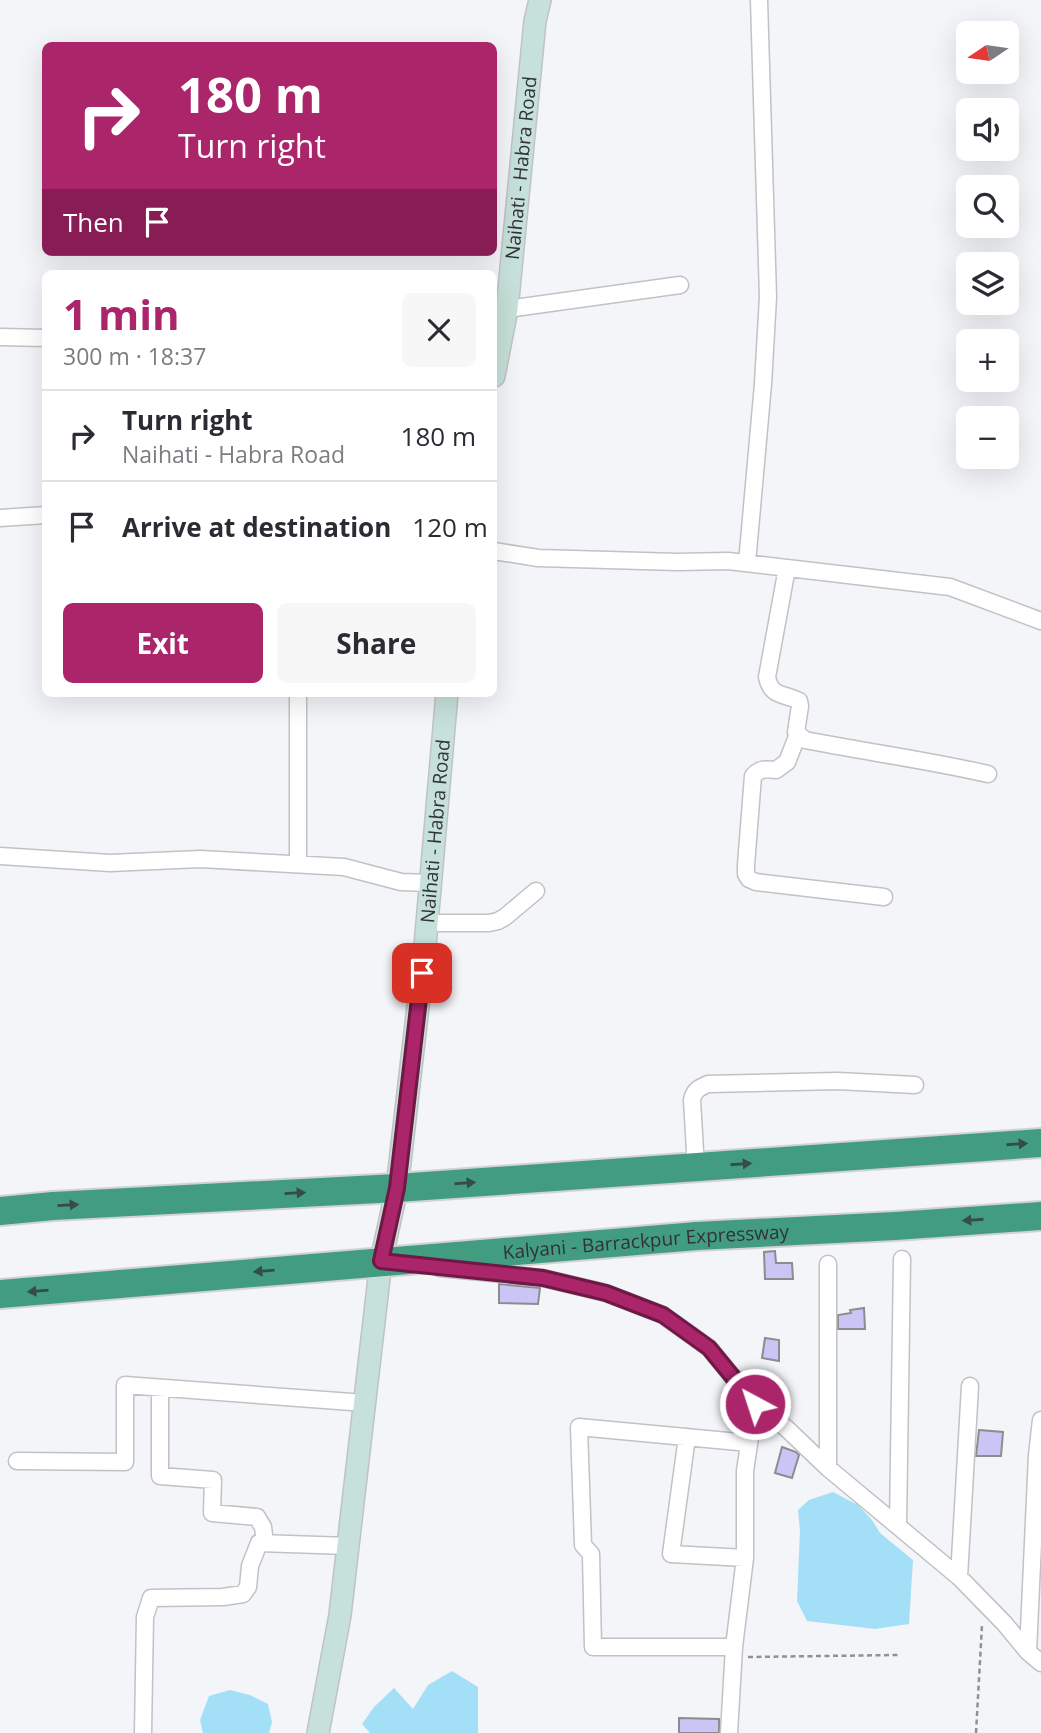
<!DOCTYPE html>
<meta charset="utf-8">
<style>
body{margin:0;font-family:"Open Sans",sans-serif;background:#f7f7f7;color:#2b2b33;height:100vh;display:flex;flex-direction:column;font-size:26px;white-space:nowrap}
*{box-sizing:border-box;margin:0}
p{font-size:23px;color:#7c7c81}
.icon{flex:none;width:38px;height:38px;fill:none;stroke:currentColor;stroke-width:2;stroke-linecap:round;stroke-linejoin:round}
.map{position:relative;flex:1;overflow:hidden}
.side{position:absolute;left:42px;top:270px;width:455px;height:427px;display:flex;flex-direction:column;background:#fff;border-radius:10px;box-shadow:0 7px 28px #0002}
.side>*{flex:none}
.guide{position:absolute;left:42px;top:42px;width:455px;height:214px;border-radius:10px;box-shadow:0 7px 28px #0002;background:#ab256b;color:#fff;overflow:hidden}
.needle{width:46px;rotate:257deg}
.fabs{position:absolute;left:956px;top:21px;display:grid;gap:14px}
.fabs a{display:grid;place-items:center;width:63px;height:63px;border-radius:10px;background:#fff;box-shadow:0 7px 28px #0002;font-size:35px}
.pin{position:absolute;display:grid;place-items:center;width:60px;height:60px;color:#fff;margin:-30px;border-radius:14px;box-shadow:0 4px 10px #0006}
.me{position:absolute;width:77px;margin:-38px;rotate:320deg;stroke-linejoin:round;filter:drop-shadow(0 0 5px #0008)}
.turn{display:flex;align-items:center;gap:24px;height:147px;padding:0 21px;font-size:32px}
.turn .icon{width:91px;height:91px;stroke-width:2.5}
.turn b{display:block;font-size:49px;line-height:60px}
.then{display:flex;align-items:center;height:66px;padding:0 21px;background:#0003;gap:14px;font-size:26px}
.round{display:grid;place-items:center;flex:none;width:74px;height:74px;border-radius:10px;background:#f7f7f7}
.summary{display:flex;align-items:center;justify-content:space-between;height:119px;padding:0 21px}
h1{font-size:42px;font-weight:700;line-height:52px;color:#ab256b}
.cta{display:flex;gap:14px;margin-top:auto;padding:14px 21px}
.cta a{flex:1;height:80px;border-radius:10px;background:#ab256b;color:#fff;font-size:28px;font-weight:700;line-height:80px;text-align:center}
.cta a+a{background:#f7f7f7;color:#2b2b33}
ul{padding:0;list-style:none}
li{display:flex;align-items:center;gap:21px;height:91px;padding:0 21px;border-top:2px solid #e1e1e2}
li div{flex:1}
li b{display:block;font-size:26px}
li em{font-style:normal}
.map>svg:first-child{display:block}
.water{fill:#a4dff8}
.building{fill:#cbc5f6;stroke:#8c8b8e;stroke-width:2}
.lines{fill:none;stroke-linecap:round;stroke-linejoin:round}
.street-casing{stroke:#c0c2c5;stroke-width:19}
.secondary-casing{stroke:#c0c2c5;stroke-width:24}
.highway-casing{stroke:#d2d2d2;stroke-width:32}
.path{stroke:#8f9193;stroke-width:2.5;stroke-dasharray:5 3.5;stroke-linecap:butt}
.street{stroke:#fff;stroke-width:16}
.secondary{stroke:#c6e1d9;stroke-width:21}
.highway{stroke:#419c80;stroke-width:28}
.oneway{fill:#364d47}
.route-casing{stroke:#6f1846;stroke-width:18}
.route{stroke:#ab256b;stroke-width:12}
.labels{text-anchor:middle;stroke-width:5;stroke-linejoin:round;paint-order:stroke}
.street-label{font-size:19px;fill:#323334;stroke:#f3f5f8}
</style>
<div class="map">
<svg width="1041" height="1733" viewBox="0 0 1041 1733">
<rect width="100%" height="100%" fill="#f3f5f8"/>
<!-- water -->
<path class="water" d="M833,1492L858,1505L872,1520L880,1533L913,1560L909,1624L875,1629L807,1621L797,1601L800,1531L798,1510L809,1500Z
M452,1671L478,1687V1733H370L362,1724L374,1707L394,1688L413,1709L428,1685Z
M230,1690L250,1695L268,1704L272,1722L269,1733H203L200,1720L209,1696Z"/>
<!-- building -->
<path class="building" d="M775,1251L776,1263H792L793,1279H765L764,1252Z
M499,1284L540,1288L538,1304L499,1303Z
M864,1308L865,1329H838V1315L851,1313L850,1310Z
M765,1338L779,1340V1361L762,1358Z
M979,1430L1003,1432L1001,1456H976Z
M782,1447L796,1452L799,1455L792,1478L775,1473Z
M679,1718L719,1719V1733H679Z"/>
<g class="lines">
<defs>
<path id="street" d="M507,309L680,285
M0,337L46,338
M0,518L46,515
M494,551L538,558L678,562L728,561L950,587L1041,621
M747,563L763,384L768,297L759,0
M787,568L767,677C771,697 783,693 799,701L800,706L796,732L805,740C866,752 928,760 988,774
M798,734L787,762L776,770C766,769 760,768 753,776L746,865V874L749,879L756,882L884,897
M0,856L110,863L200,859L344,867L401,882L430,883
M298,864V693
M427,923H489L498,921L505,917L536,891
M696,1168L692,1100C694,1090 699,1088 708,1084L838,1081L915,1085
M828,1264V1468
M439,1268L543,1278L606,1293L663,1315L709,1348L755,1404L786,1428L828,1468L959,1577L1004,1623L1028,1652L1041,1663
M160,1388V1476L213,1480L212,1513L257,1517L263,1527L265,1543
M687,1437L671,1554L745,1558
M17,1461L125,1462V1385L365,1403
M898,1525L902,1259
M959,1577L970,1386
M734,1647H593L591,1554L583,1545L579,1427L749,1443
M1028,1652L1037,1455L1041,1420
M143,1733L145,1617L151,1598L223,1597L243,1594L248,1587L250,1566L259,1543L348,1546
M729,1733L734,1647L745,1558V1471L755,1404"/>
<g id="secondary">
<path id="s1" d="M494,376L507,309L535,21L540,0"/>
<path id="s2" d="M318,1733L340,1615L381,1261L397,1188L425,946L447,693"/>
</g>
<g id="highway">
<path d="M0,1211L53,1206L397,1188L1041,1143"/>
<path id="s3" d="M0,1294L697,1236L895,1226L1041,1216"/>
</g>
</defs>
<!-- street casing -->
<use href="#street" class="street-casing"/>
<!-- secondary casing -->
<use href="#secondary" class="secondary-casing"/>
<!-- highway casing -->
<use href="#highway" class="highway-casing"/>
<!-- path -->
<path class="path" d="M748,1657L898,1655
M976,1733L982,1625"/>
<!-- street -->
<use href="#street" class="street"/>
<!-- secondary -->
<use href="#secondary" class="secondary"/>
<!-- highway -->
<use href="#highway" class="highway"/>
</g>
<!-- one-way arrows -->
<defs><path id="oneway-solid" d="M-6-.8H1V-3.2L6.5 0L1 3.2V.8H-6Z" transform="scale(1.75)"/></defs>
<g class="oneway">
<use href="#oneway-solid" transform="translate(1017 1144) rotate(-4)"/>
<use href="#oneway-solid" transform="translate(741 1164) rotate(-4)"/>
<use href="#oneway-solid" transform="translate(465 1183) rotate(-4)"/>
<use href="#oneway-solid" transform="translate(295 1193) rotate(-3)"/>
<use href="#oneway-solid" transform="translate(68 1205) rotate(-3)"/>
<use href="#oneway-solid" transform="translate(973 1220) rotate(176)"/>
<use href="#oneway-solid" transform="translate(264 1271) rotate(175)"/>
<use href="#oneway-solid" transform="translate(38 1291) rotate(175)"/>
</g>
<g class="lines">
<defs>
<path id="route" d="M422,973L397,1188L381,1261L543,1278L606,1293L663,1315L709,1348L755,1404"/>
</defs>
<!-- route casing -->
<use href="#route" class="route-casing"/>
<!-- route -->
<use href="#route" class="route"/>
</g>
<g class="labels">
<!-- street labels -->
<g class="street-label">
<text dy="7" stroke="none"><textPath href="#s1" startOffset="210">Naihati - Habra Road</textPath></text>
<text dy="7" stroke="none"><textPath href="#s2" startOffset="910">Naihati - Habra Road</textPath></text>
<text dy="7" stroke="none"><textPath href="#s3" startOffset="648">Kalyani - Barrackpur Expressway</textPath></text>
</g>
</g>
</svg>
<div class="fabs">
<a><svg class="needle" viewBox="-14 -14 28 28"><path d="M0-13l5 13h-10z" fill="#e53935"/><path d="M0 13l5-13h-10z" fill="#7c7c81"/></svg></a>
<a><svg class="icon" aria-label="sound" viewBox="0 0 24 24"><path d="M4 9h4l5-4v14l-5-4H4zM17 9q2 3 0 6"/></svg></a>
<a><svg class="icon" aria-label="search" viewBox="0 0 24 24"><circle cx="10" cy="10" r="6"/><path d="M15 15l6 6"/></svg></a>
<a><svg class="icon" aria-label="layers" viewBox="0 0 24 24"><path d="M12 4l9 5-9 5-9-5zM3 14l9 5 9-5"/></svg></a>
<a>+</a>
<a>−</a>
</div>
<div class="pin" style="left:422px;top:973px;background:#d93025"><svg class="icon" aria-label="arrive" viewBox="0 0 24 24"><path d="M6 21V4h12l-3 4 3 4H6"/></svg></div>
<svg class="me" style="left:755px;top:1404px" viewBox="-20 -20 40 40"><circle r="17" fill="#ab256b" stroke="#fff" stroke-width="3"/><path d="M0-11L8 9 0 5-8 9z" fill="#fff"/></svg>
<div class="guide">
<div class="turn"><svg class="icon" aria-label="right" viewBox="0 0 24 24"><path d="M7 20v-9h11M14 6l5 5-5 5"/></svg><div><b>180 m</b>Turn right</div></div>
<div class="then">Then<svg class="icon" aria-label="arrive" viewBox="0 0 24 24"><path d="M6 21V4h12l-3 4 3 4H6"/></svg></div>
</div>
<section class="side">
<div class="summary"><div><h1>1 min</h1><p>300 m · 18:37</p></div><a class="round"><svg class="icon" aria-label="close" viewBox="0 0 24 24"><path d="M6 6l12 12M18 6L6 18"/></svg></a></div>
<ul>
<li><svg class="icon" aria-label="right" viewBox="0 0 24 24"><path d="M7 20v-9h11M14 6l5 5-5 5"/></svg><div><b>Turn right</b><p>Naihati - Habra Road</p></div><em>180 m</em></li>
<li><svg class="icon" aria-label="arrive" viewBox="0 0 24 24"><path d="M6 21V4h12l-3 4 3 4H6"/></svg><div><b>Arrive at destination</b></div><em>120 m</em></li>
</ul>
<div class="cta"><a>Exit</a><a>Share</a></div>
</section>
</div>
